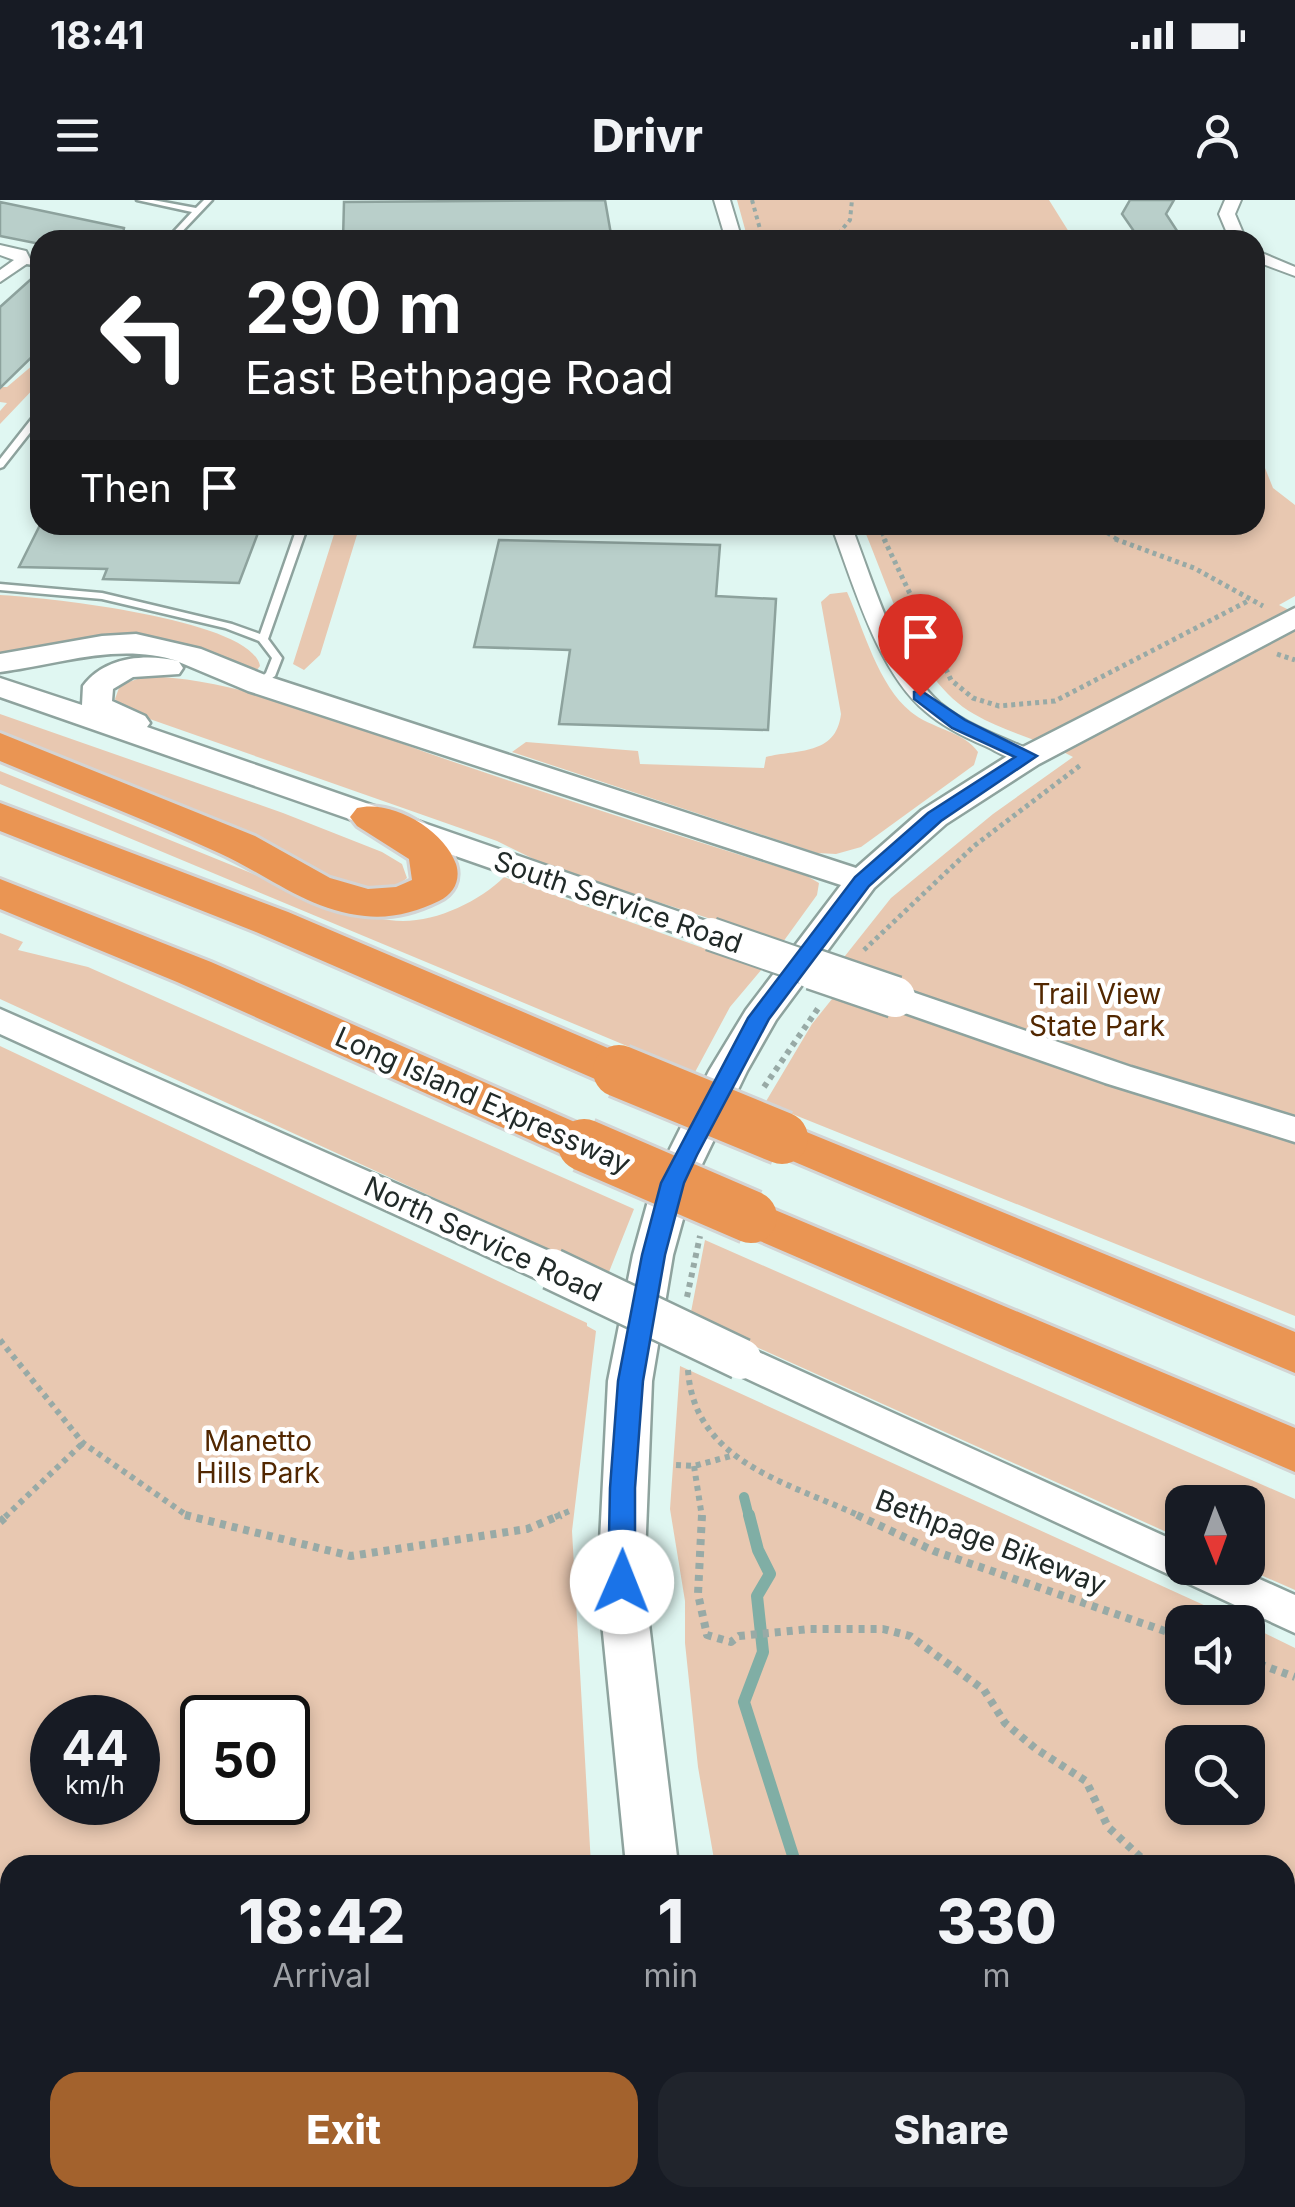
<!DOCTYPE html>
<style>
body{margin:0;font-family:Inter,sans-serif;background:#20242c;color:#f1f3f6;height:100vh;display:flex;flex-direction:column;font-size:38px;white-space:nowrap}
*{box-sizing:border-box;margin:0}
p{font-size:32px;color:#9ea1a6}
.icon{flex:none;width:55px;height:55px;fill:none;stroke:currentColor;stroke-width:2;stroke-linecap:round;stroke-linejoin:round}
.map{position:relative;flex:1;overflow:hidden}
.details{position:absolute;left:0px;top:1655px;width:1295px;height:352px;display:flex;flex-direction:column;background:#171b24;border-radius:30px 30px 0 0;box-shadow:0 5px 15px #0003}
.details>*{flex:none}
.top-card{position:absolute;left:30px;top:30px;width:1235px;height:305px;border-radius:30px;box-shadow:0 5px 15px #0003;background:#202124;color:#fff;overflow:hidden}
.needle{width:65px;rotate:179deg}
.controls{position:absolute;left:1165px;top:1285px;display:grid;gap:20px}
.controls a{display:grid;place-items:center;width:100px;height:100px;border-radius:20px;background:#171b24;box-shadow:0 5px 15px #0003;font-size:50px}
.speed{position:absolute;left:30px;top:1495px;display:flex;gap:20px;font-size:50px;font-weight:700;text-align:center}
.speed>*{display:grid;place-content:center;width:130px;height:130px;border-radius:50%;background:#171b24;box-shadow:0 5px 15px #0003;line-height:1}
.speed small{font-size:25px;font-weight:400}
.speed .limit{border:5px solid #111;border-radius:15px;background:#fff;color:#111}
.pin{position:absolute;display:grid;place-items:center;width:85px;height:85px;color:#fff;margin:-102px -42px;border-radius:50% 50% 50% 0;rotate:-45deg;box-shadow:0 0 10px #0007}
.pin .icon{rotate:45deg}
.me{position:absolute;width:110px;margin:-55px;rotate:1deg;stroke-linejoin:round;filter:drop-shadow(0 0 8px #0008)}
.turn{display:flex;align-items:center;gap:35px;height:210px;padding:0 50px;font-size:45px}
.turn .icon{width:130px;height:130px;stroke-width:2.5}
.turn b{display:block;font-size:70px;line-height:85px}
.then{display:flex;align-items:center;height:95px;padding:0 50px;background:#0003;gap:20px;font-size:38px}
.eta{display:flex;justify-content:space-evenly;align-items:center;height:170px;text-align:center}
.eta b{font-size:60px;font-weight:800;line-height:70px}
.button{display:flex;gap:20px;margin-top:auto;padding:20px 50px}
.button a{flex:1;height:115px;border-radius:30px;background:#a3622d;color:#fff;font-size:40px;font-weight:800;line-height:115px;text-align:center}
.button a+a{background:#20242c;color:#f1f3f6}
.status{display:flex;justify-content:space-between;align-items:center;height:70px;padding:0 50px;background:#171b24;direction:ltr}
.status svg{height:28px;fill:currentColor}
header{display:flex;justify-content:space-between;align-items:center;height:130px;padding:0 50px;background:#171b24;font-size:45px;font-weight:800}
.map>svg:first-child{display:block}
.green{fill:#e8c8b1;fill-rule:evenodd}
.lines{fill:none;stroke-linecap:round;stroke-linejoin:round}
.stream-far1{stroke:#80aea5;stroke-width:10}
.stream{stroke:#80aea5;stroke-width:12}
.building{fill:#b9cfca;stroke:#8da29d;stroke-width:2.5}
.lane-casing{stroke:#8ea39e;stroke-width:5}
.street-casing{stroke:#8ea39e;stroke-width:4}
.secondary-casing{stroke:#8ea39e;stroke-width:5}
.highway-casing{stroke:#d3d4d4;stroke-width:6}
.path-far3{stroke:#98aaa6;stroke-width:4;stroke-dasharray:4 4;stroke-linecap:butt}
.path-far2{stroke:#98aaa6;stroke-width:5;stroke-dasharray:4 4;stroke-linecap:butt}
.path-far1{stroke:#98aaa6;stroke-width:6;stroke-dasharray:5 5;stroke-linecap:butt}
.path{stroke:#98aaa6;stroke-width:8;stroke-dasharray:6 6;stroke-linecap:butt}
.lane{fill:#fff;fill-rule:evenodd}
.street{fill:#fff;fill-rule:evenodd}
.secondary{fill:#fff;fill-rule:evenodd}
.highway{fill:#ea9553;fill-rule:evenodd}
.secondary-bridge-far1-casing{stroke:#8ea39e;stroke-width:36;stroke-linecap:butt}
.secondary-bridge-casing{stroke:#8ea39e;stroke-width:45;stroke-linecap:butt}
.highway-bridge-casing{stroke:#d3d4d4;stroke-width:58;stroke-linecap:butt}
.secondary-bridge-far1{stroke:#fff;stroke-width:32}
.secondary-bridge{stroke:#fff;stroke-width:40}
.highway-bridge{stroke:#ea9553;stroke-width:52}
.route{fill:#1a73e8;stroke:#114b97;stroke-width:2.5}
.labels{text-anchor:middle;stroke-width:9;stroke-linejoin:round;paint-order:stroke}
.street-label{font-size:28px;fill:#212a28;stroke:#fff}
.park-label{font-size:28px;fill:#522700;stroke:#fff}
</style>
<div class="status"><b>18:41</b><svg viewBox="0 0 49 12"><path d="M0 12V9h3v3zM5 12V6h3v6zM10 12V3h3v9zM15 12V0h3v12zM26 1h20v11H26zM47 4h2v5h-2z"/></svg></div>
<header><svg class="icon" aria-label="menu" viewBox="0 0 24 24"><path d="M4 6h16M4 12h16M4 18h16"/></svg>Drivr<svg class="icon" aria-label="person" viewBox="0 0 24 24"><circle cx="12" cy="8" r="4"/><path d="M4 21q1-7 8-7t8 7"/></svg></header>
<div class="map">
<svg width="1295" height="2007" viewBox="0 0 1295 2007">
<rect width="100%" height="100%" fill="#e0f7f2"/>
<!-- green -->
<path class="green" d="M737,0H1049L1074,40H748Z
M40,159V182L0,224V211L7,203L0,202V187H7Z
M1255,243L1273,288L1295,305V396L1279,405L1295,413V1116L765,903L812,824L836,794L841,761L891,698L993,614L1073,557C1042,540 1004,532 974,514C912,478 890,388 862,325H1255Z
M337,325H360L320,455L304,470L293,464Z
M847,392C864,430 878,485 911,512C930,528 965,532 978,552L974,565L861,647L836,654L817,653L512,552L526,542L638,551L640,564L764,568L766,557C797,549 836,556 841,514L821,402L830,394Z
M0,395C43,397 252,419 260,466L256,471L154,441L116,435L0,458Z
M146,476C245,479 352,527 445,559C565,600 686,638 807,676L819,683L817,695L783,742L552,668L497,641L124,510L115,499L120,485Z
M0,514L283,613L382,652L402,664L407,678L395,688L370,695L0,540Z
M0,571L347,712C365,715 385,721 403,721C438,721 480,701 504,677L762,769L730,807L694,874L0,584Z
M0,733L23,742L18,750L88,767L634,1009L607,1077L0,799Z
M0,846L587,1123V1126L596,1131L572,1331L591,1665H10V1998H639L640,2007H0ZM52,1518H138V1602H52ZM202,1518H288V1602H202Z
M705,1040L1295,1299V1390L1245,1368L1248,1302H1182V1339L690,1117Z
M680,1166L1241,1422H1182V1488H1248V1425L1295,1448V2007H767L765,1998H1285V1665H715L698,1567L685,1443V1401L670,1309ZM1182,1542H1248V1608H1182Z"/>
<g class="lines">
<!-- stream-far1 -->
<path class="stream-far1" d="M744,1297L749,1317"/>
<!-- stream -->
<path class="stream" d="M749,1315L758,1350L770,1374L757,1396L763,1452L744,1502L796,1665
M865,2007L866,1998"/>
</g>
<!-- building -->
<path class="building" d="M605,0L612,40H343L344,2Z
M1130,0H1174L1166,14L1183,40H1140L1122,14Z
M0,2L124,28L122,40H40V44L0,36Z
M40,71V149L0,188V107Z
M40,325H261L239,383L103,379L107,369L19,367Z
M499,340L720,345L716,396L776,399L768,530L559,524L570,450L474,447Z"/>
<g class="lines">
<defs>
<path id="lane" d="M137,0H153L196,8L204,0H212L174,40H166L192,12Z
M20,59L40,62V66L20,63Z
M40,211V220L3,267L0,268V259L37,212Z
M298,325H308L268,439L282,458L275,476L259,487L254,484L266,473L272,458L259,441L225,428L102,399L0,390V384L102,393L232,424L260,434Z"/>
<path id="street" d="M714,0H730L742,40H726Z
M1225,0H1241L1235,14L1246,40H1230L1219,14Z
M0,45L26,51L31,61L0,82V70L14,60L0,55Z
M1255,50L1295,67V76L1255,61Z
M831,325H851C872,378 896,465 940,503C968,526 1003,538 1036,552L1039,557L1036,562C1019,566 1000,553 985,546C964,537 942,526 925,511C877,471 853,382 831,325Z"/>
<path id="secondary" d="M1295,408V429L1039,564L946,624L874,688L776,820L747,871L693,983L673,1055L652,1181L644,1382L678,1665H626L598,1382L608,1181L633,1055L653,983L709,871L746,810L841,685L248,491L179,462L183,468L179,474L133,477L113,489L112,501L145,516L150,523L147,527L723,727L729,734L723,741L711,745L699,741L0,497V478L82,505L83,486C104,457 145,453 178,461C117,442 61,464 0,472V454L102,436L136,434L201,449L270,477L856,668L922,610L1017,550Z
M895,786L1131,867L1295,917V942L1105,883L882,805L877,797L882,789Z
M0,809L567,1059L573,1069L567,1079L552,1083L537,1079L0,834Z
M741,1144L1182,1344V1368H1235L1295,1395V1433L726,1169L720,1159L726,1149Z
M665,1998H723L724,2007H666Z"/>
<path id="highway" d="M0,533L255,636L330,678L368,689L396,687L412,680L409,659L357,626L350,617L357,608C391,599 444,629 456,664C461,680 454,694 439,701C417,712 390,719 365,716C309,711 268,675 219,653C147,620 73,592 0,561Z
M0,603L288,712L636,860L644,871L636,882L619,886L602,882L256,732L0,631Z
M0,679L211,762L602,934L610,945L602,956L584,961L566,956L177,782L0,709Z
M782,922L1295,1132V1173L764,949L757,938L764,927Z
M751,1000L1295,1228V1272L732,1029L725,1017L732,1005Z"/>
</defs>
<!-- lane casing -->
<use href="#lane" class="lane-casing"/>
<!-- street casing -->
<use href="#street" class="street-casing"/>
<!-- secondary casing -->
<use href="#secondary" class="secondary-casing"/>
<!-- highway casing -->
<use href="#highway" class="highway-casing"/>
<!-- path-far3 -->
<path class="path-far3" d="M752,0L763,40
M833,40L850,20L852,0
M878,325L886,341
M1106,325L1107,333L1120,341"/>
<!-- path-far2 -->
<path class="path-far2" d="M884,339L951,480L973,498L999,506L1055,501L1248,401
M1115,339L1194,368L1263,406
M1277,454L1295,460
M864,750L974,646L1082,564"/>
<!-- path-far1 -->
<path class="path-far1" d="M764,887L819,807
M687,1097L700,1036
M0,1140L83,1243L189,1317
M688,1170C694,1263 790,1283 862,1317
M676,1265L694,1266L731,1256
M694,1266L702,1317
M5,1317L83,1243
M555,1317L572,1310"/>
<!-- path -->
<path class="path" d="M185,1315L351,1356L527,1329L561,1315
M702,1315L698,1394L707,1435L731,1442L739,1436L810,1429H883L910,1436L984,1490L1005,1523L1036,1549L1086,1581L1108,1627L1149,1665
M857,1315L934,1351L1182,1437
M0,1322L8,1315
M1248,1460L1295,1477
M1285,1713L1295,1712"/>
<!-- lane -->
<use href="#lane" class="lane"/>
<!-- street -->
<use href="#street" class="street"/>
<!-- secondary -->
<use href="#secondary" class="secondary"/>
<!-- highway -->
<use href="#highway" class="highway"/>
<defs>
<path id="secondary-bridge-far1" d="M711,734L821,772"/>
<path id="secondary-bridge" d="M813,769L895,797
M552,1069L741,1159"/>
<path id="highway-bridge" d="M619,871L782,938
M584,945L751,1017"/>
</defs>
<!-- secondary-bridge-far1 casing -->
<use href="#secondary-bridge-far1" class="secondary-bridge-far1-casing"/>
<!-- secondary-bridge casing -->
<use href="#secondary-bridge" class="secondary-bridge-casing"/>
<!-- highway-bridge casing -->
<use href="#highway-bridge" class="highway-bridge-casing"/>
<!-- secondary-bridge-far1 -->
<use href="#secondary-bridge-far1" class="secondary-bridge-far1"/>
<!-- secondary-bridge -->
<use href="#secondary-bridge" class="secondary-bridge"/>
<!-- highway-bridge -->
<use href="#highway-bridge" class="highway-bridge"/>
</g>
<!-- route -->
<path class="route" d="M920,490L965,520L1037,556L941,621L869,686L769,819L697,955L684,983L665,1055L643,1181L635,1288V1382L631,1389H612L608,1382L610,1288L618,1181L642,1055L661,983L748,818L855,677L928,613L1015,557L952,528L914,499V492Z"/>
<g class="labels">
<!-- street labels -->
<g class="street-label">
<text transform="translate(618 702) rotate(19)" y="10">South Service Road</text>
<text transform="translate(483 900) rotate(24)" y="10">Long Island Expressway</text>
<text transform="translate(483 1039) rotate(25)" y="10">North Service Road</text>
<text transform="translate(991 1342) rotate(21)" y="10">Bethpage Bikeway</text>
</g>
<!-- park labels -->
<g class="park-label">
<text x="1097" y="804">Trail View<tspan x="1097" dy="32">State Park</tspan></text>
<text x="258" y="1251">Manetto<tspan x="258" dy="32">Hills Park</tspan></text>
</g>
</g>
</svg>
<div class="controls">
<a><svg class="needle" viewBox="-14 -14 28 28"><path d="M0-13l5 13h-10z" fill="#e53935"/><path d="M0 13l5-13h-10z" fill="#9ea1a6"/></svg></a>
<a><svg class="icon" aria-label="sound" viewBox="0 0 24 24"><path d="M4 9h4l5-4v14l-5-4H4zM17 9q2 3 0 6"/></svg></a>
<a><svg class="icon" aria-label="search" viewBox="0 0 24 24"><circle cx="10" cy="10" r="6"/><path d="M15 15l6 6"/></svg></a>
</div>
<div class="speed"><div>44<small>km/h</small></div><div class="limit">50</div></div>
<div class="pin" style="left:920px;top:496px;background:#d93025"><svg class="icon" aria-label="arrive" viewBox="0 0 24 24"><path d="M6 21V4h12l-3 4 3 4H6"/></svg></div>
<svg class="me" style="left:622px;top:1382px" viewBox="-20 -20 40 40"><circle r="19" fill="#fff"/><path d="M0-13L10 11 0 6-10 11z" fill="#1a73e8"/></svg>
<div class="top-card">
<div class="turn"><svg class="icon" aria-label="left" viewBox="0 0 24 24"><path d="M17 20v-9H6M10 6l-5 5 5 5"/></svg><div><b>290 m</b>East Bethpage Road</div></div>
<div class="then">Then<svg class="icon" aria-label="arrive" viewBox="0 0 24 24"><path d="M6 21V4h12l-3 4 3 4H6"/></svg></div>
</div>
<section class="details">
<div class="eta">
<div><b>18:42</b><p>Arrival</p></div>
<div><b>1</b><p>min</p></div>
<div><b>330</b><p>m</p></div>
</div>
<div class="button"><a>Exit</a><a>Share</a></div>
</section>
</div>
